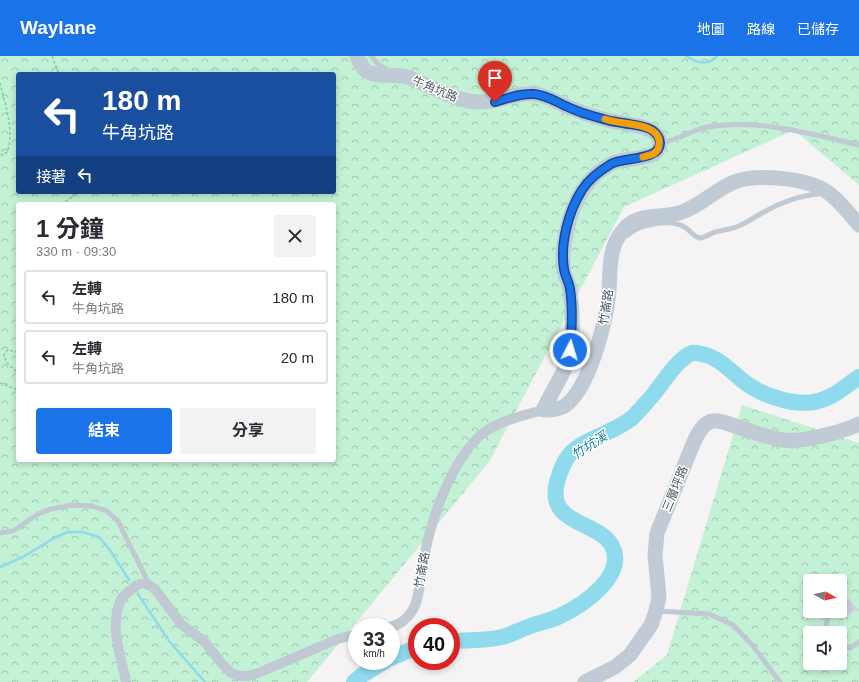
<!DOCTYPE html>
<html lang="zh-TW">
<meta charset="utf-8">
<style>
body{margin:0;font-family:Helvetica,"Noto Sans TC",sans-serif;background:#f2f2f3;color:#2b2b33;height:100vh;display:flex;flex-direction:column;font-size:15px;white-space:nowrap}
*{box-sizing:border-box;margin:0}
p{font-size:13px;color:#7c7c81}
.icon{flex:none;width:22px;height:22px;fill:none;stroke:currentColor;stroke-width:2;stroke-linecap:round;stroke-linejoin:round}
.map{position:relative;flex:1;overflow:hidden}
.panel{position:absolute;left:16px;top:146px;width:320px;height:260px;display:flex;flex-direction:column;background:#fff;border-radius:4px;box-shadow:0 2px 6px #0003}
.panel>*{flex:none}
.banner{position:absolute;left:16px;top:16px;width:320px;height:122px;border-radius:4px;box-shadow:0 2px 6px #0003;background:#1a4fa0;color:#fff;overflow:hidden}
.needle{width:26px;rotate:98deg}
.fabs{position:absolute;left:803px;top:518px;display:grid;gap:8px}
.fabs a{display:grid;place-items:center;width:44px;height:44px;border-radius:4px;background:#fff;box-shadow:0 2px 6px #0003;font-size:20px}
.speed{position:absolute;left:348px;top:562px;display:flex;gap:8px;font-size:20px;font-weight:700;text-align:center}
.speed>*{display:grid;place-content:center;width:52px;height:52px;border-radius:50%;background:#fff;box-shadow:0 2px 6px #0003;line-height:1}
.speed small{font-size:10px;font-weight:400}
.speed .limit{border:6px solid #d22;background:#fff;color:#111}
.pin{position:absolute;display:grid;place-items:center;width:34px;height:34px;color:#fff;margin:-41px -17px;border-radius:50% 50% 50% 0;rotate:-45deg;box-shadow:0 0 4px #0007}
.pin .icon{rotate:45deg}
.me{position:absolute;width:44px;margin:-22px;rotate:5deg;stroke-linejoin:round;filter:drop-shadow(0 0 3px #0008)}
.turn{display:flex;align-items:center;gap:14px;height:84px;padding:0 20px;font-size:18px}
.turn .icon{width:52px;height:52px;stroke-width:2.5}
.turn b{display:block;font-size:28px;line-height:34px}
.then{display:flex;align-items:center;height:38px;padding:0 20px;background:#0003;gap:8px;font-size:15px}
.round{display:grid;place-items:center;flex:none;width:42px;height:42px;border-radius:4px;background:#f2f2f3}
.head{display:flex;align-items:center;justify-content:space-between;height:68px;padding:0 20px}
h1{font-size:24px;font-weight:700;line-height:30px}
.action{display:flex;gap:8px;margin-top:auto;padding:8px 20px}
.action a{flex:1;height:46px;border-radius:4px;background:#1a73e8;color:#fff;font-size:16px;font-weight:700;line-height:46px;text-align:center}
.action a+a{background:#f2f2f3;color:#2b2b33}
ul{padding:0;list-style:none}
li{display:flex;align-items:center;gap:12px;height:54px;margin:0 8px 6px;padding:0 12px;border:2px solid #e1e1e2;border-radius:4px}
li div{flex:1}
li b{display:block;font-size:15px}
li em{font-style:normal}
header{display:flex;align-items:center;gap:24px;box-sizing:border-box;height:56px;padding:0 20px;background:#1a73e8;color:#fff}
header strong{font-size:19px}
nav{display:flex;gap:22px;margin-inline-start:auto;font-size:14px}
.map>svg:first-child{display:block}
.forest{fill:url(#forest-crowns);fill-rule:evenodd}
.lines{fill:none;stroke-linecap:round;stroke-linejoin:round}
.stream{stroke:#90daee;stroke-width:2.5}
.river{stroke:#90daee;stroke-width:16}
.building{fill:#cdcfd5;stroke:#d7d9de}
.path{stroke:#7ad0a6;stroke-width:1.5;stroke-dasharray:3 2;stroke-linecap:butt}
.lane{stroke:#c1cad2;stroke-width:5}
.street{stroke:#c1cad2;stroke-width:10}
.secondary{stroke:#c1cbd6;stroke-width:15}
.route-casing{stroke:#114b97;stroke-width:10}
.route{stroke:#1a73e8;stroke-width:7}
.slow{stroke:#f59e0b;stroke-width:7}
.labels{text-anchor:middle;stroke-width:3;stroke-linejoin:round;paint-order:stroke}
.street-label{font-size:12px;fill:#4a5661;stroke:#fff}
.water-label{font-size:13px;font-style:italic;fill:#0c7c9b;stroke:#fff}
</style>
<header>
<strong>Waylane</strong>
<nav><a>地圖</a><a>路線</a><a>已儲存</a></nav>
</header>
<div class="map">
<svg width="859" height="626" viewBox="0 0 859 626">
<defs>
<pattern id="forest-crowns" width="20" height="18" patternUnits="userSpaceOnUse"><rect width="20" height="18" fill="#c3f1d5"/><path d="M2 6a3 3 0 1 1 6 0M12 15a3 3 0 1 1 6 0" fill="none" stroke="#a0c6b0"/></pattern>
</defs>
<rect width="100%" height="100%" fill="#f5f3f3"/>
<!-- forest -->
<path class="forest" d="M0,0H859V129L794,74L624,151L489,406L307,626H0ZM18,18H334V136H18ZM18,148H334V404H18Z
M742,349L859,387V626H633L667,599ZM810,525H840V555H810ZM810,577H840V607H810Z"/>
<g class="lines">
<!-- stream -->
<path class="stream" d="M686,0C696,7 709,10 717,0
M0,511L23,501L56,481L68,476H82L99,481L110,494L129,524
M138,538L169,585L205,626"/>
<!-- river -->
<path class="river" d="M451,585C468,584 485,585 502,581C511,579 519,574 528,571C538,567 550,565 560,560C583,549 627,520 612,490C598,464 546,470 557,426C560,416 563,406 570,398C585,382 614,377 632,362C639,355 646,347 653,339C663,327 677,303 692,297C695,296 699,298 702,298C722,302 733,319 750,330C767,341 798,351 818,345C835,341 845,330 859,321
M391,602L417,591
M354,626L361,620L385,605"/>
</g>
<!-- building -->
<path class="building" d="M849,543L857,553L840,565L834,555H840V550Z"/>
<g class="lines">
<!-- path -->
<path class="path" d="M52,0L59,18
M0,27C5,48 15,76 7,96L3,99L0,98
M61,148L74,140L77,136
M18,296L8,294L5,296L4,300L7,307L18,317
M0,327L18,334"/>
<!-- lane -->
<path class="lane" d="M371,0L378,8L389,15
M661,87C678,84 692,74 707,71C757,62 811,78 859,89
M628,179C640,168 672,162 686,172C691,175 694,182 701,182C706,181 710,178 715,176C722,174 729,174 736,171C744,168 750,164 757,160C777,148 798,139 820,138
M0,477L13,475L38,458L51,453L72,449L92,450L107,455L118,465L149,528
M657,555L709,558L733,569L753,590L780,626
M828,577L826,571L828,556
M840,587L850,592L859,586"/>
<!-- street -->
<path class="street" d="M390,571C399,569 407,563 412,555C420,543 421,517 424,502C431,463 452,403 483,377C501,364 522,360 543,354
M126,626C121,599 108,569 122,542C125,538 130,535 133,532C141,525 147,527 155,533L181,568L205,586L222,608L231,617L239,620H248L258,617L338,583L357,578"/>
<!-- secondary -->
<path class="secondary" d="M357,0C359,6 362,13 368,16C380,22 394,17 407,21C431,29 453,45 478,46C497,47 515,36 534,38C547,39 558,47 571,52C587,59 604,64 622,67C632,69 641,69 650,74C655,76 659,81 660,86C660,91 658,95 654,98C647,103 624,102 613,107C587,119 573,146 567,173C564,186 561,202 564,216C566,222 569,228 570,235C573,256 574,290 566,310C559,325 550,340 543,354
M543,354C551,354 559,354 566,349C589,331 604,272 608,244C612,218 605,194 625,172C639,156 663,163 682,156C700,150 715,134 734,126C757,117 811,122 830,138C841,147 850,158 859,169
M585,626L615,611L630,599L651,569L656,555L659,541L655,499L657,477L693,388C697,379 703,366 713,365C716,364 720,366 723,366C743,372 763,381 783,384C801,387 842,376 859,368"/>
</g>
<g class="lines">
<defs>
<path id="route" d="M495,46C508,42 521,37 534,38C547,39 558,47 570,52C579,56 588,59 596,61C605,64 614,66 623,67C633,69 643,69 652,74C656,77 660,82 660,87C660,105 623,101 611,108C601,114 588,124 582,134C568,156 560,188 564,213C565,220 569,226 570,233C573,253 572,274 570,294"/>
</defs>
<!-- route casing -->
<use href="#route" class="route-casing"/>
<!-- route -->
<use href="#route" class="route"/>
<!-- slow -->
<path class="slow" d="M605,63C611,65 617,66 624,67C636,69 662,71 659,89C658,98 651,99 643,101"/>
</g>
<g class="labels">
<!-- street labels -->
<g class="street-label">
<text transform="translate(435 33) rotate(23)" y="4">牛角坑路</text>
<text transform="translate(606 251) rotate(-81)" y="4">竹崙路</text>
<text transform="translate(675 433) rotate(-68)" y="4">三層坪路</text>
<text transform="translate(422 514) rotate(-79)" y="4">竹崙路</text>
</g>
<!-- water labels -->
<g class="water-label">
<text transform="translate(589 389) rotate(-33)" y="5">竹坑溪</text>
</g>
</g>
</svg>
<div class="fabs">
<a><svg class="needle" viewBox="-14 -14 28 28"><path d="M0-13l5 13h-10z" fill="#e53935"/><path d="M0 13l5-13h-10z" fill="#7c7c81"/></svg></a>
<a><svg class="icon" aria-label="sound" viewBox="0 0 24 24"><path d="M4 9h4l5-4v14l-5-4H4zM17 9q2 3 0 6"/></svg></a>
</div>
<div class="speed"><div>33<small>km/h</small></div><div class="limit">40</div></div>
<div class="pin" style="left:495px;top:46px;background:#d93025"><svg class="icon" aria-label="arrive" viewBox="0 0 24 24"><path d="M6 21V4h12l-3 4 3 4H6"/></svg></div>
<svg class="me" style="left:570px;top:294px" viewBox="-20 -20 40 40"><circle r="17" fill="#1a73e8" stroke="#fff" stroke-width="3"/><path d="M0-11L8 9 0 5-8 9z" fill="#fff"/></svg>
<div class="banner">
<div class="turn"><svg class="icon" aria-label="left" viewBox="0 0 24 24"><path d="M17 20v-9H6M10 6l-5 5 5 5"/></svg><div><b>180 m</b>牛角坑路</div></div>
<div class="then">接著<svg class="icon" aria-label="left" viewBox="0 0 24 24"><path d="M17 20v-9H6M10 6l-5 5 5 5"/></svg></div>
</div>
<section class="panel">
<div class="head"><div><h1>1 分鐘</h1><p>330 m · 09:30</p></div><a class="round"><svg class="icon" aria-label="close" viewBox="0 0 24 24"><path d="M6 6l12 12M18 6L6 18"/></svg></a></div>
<ul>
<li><svg class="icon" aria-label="left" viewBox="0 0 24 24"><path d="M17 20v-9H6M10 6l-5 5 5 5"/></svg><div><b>左轉</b><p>牛角坑路</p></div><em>180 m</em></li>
<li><svg class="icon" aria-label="left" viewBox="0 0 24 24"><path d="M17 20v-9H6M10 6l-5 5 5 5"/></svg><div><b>左轉</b><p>牛角坑路</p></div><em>20 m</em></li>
</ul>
<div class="action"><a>結束</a><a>分享</a></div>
</section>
</div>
